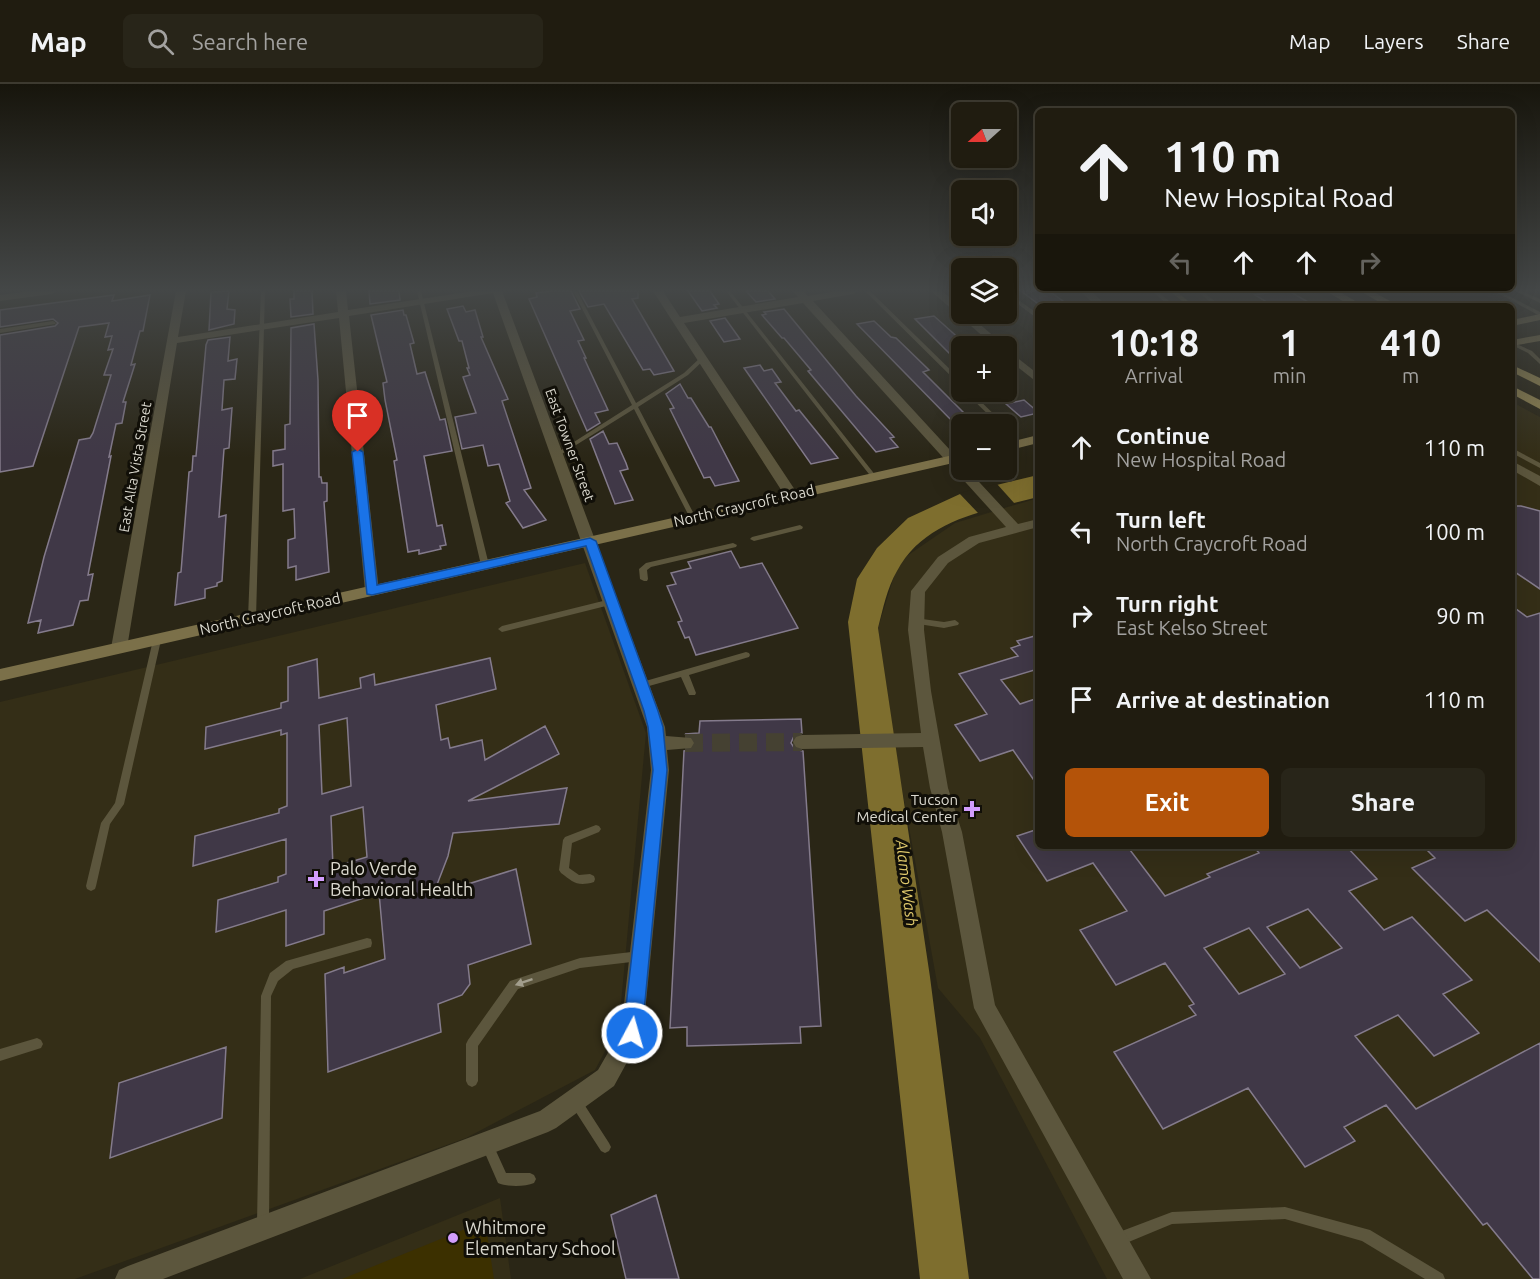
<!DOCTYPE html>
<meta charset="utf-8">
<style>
body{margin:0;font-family:Ubuntu,sans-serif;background:#282519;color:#f1f3f6;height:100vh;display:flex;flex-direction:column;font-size:22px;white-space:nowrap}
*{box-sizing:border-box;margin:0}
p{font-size:20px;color:#a2a19f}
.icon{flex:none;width:33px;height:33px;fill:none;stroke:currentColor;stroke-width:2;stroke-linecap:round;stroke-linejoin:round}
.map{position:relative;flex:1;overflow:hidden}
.panel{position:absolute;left:1035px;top:219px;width:480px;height:546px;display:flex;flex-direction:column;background:#201c10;border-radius:9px;box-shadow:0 6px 24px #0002,0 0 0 2px #3d3a30}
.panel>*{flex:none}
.top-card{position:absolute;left:1035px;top:24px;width:480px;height:183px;border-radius:9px;box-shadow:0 6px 24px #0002,0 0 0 2px #3d3a30;background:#201c10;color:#f1f3f6;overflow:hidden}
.needle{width:39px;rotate:249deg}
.tools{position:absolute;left:951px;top:18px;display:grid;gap:12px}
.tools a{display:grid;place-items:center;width:66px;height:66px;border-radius:9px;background:#201c10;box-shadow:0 6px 24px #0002,0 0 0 2px #3d3a30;font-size:30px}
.pin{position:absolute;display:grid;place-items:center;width:51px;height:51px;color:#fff;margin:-62px -26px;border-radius:50% 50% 50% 0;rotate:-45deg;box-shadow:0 0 6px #0007}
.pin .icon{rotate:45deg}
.me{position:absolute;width:66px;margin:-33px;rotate:6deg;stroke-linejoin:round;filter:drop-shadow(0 0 4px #0008)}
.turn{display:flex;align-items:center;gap:21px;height:126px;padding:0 30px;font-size:27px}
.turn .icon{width:78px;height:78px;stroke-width:2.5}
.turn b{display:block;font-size:42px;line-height:51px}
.lanes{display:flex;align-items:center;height:57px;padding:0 30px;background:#0003;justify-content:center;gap:30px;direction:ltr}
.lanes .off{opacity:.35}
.eta{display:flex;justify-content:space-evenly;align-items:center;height:102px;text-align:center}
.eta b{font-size:36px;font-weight:700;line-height:42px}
.action{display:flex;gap:12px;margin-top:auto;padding:12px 30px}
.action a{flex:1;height:69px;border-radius:9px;background:#b45309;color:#fff;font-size:24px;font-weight:700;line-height:69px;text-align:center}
.action a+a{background:#282519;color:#f1f3f6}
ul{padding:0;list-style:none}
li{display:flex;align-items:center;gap:18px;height:84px;padding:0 30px}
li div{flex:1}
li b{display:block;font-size:22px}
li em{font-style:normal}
header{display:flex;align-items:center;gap:36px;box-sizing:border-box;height:84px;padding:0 30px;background:#201c10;border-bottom:2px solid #3d3a30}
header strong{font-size:28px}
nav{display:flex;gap:33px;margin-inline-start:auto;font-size:21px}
.search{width:420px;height:54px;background:#282519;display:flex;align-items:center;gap:15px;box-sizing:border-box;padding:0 21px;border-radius:9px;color:#a2a19f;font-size:22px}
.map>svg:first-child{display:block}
.built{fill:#342e17}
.green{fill:#3c3000}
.water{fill:#7e6e2e}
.pier{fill:#2a2616}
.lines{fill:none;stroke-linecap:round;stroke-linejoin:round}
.stream{stroke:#7e6e2e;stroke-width:4}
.building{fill:#403847;stroke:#847b8c;stroke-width:1.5;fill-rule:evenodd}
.minor-tunnel{stroke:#454132;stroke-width:18;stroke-dasharray:18 9;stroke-linecap:butt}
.service{fill:#5c563d;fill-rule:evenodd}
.minor{fill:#5c563d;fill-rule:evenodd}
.secondary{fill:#7b7049;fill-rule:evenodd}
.primary{fill:#928551;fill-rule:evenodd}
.oneway{fill:#a29e8d}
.route{fill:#1a73e8;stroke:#114b97;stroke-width:1.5}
.poi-dot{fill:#d29dfd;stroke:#110f08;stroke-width:2}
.labels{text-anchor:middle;stroke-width:6;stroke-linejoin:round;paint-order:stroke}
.far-street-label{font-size:14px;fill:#dbd9cf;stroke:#110f08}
.street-label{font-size:15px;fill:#dbd9cf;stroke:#110f08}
.poi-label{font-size:15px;fill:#dbd9cf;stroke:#110f08;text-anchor:end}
.water-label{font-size:16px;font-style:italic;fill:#e0c96c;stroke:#110f08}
.near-poi-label{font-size:18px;fill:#dbd9cf;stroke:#110f08;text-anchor:start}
</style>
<header>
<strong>Map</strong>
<div class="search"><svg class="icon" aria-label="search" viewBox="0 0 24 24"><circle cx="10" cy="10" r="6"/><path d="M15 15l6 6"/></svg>Search here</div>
<nav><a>Map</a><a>Layers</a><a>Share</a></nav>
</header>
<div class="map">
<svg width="1540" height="1195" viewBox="0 0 1540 1195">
<rect width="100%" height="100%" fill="#2a2616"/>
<!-- built -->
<path class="built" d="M1189,207H1313L1340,222H1208Z
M1512,318L1540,333V1195H1107L980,954L938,904L899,688L878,544L895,489L904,474L955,439L1038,414V762H1512Z
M585,479L646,649L619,941L595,986L466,1054L75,1195H0V618Z
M500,1114L511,1195H300Z"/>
<!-- green -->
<path class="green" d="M485,1137L494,1195H342Z"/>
<!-- water -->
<path class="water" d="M1038,391V413C985,427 925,435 897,487C887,504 883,525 878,544L930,893L969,1195H920L848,538L857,495L877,464L908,434L960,410Z"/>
<!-- pier -->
<path class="pier" d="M997,400L1015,420L979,430L959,409Z"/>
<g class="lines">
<!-- stream -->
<path class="stream" d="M1173,207L1191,222"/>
</g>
<!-- building -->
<path class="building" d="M229,207L227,225L235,226L234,240L209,246L211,208Z
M294,207H312L313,230L291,233L290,215H294Z
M369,207H399L400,216L370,220Z
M552,207H571L580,225L570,227L584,256L578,257L586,274H584L608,326L595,329L600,339L587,347L529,215L537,213L536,209Z
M579,207H638V214L632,215L674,287L654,291L650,285L643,286L604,220L588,223Z
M688,207H710L719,220L714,221L717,224L702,227Z
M746,207H768L775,215L756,218Z
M1021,207H1049L1063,217L1060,218L1065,222H1041Z
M1277,207H1289L1315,222H1273L1255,211Z
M114,211L112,217L150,211L143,247H140L131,281L135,280L123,318H126L122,339L116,340L109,373L111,372L88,491L93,490L88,516L80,517L73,541L38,549L41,536L28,539L44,473L79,356L90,354L93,349L111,291H104L113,265L108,266L112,252L105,253L109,239L79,243L33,382L0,388V251L55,242L58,239L53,235L0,243V226Z
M463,222L466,228L475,226L483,253H481L508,315L502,317L531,404L524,406L546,436L523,444L506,419L510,417L499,380L488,382L483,361L462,365L455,333L476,329L463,293L470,291L467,284H469L462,257H459L447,225Z
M784,225L856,312L894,353L890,354L898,363L876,368L808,287L811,286L784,254H782L762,231L766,230L764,228Z
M403,226L404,231H406L414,259L410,260L417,290L425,288L440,336L445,335L452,367L424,372L437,442L442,441L446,461L440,462L441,465L419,470V466L408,468L394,377L397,376L385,316L383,299L387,298L371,231Z
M934,232L962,257V282L915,235Z
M725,234L740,255L724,258L710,237Z
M874,237L891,253L896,254L929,286L923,288L975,340H955L857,240Z
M314,240L318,296L319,393H321L322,399H327V417L324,418L329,488L296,496V482L288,484V456L295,454L294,425L283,427V380L273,382V367L285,365V341L290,340L291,244Z
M230,253L228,277L237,275L235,295L224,296L222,326L232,324L229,364L224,365L219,433L226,431L222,497L217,499V502L205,505V514L175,521L178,489L181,488L189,388L192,387L193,372H196L206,261L208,256Z
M760,281L764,287L772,285L781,298L775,299L796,327L799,326L838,374L811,380L744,284Z
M680,300L688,314H691L709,343H711L739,397L715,402L710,393L704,394L670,325L674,324L666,310Z
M1024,316L1038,328V329L1021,333L1006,320Z
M603,347L609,360L617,359L626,379L628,385L620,387L633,416L615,420L590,355Z
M1512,422H1521L1540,427V505L1512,486Z
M731,467L740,484L762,479L798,544L696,571L689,553L685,554L678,538L682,537L667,502L676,500L671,489L691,484L688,478Z
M1512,522L1527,533L1540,529V878L1487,826L1465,837L1412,784L1435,774L1423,762H1512Z
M1038,551V585L1001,596L1020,620L1038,614V702L1013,666L980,677L955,641L987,630L959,590L1018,572L1011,564L1020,561L1017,557Z
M490,574L496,605L436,621L441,656L448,654L450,664L482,656L485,676L545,642L559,670L468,717L567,704L559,740L453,749L448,772L433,811L516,785L531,860L468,881L470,900L462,911L438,920L441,948L328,988L325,890L344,883V889L385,875L379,809L324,827V850L286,862V826L216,848L218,816L278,798V793L286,790V755L193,782L195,752L279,729V725L287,722V649L281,651V646L205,665L206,643L281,624V619L288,617V583L317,575L319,614L361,604L360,594L374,590L375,601ZM347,634L351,702L322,710L319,641ZM363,723L367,773L333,783L331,732Z
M801,635L802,649L794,652L791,659L795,665L803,667L821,942L800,943L801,959L687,962V943L670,944L684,667L691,666L696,660L693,653L685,650L699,649L700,637Z
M1038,745V762H1127L1165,812L1210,793L1207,790L1259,769L1253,762H1346L1377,795L1349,807L1384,846L1412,833L1472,896L1443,910L1479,949L1434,972L1398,931L1355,952L1416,1025L1540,959V1195H1533L1487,1139L1483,1141L1386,1021L1344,1043L1355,1057L1305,1083L1248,1004L1163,1045L1114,968L1196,931L1189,922L1194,920L1165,879L1116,901L1080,846L1127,827L1093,779L1047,797L1017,752ZM1308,825L1342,864L1300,884L1267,843ZM1249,844L1285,890L1239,910L1204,864Z
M226,963L222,1034L110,1074L119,999Z
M656,1111L679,1195H626L611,1131Z"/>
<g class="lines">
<!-- minor-tunnel -->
<path class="minor-tunnel" d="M685,659L802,658"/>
<!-- service -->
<path class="service" d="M261,207H265L256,534L252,537L248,534Z
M417,207H421L489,481L485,483L481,481Z
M573,207H577L636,319L684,289L701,273L706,274L688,291L638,323L696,434L695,436H693L690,434L634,325L560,371H556L555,370L632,321Z
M726,207H730L876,392V394H872Z
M865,207H870L962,297V303Z
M1006,207L1038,230V235L1006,211Z
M1152,207H1157L1175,222H1169Z
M1197,207H1202L1221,222H1215Z
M1494,207H1499L1540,228V232Z
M1516,207H1521L1540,215V219Z
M53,237L56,239L55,240L0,249V245Z
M1512,258L1532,267L1540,275V280L1528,269L1512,261Z
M965,308H971L1004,340H998Z
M1006,344L1021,359V361H1017L1006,350Z
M1512,364L1540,379V384L1512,369Z
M800,441L803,443L802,445L754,457L750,455L752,453Z
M733,459L737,461L736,463L651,483L647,486L648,495L647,497H644L640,495L639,485L646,479Z
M611,515L615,518L614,520L502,548L498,545L502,542Z
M915,534L944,538L955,536L959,539L958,541L944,544L912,539L911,537L912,535Z
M157,553L161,556L124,720L110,740L96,802L95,805L91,807L87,805L86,802L101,739L115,719L153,556Z
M746,568L749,569L750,571L749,573L689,591L696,609L695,611H689L681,593L642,604L639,603L638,601L639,599L642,598Z
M596,741L599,742L601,745L599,748L572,759L569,784L579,791L590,790L594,792L595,795L594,798C577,803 573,798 561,789L559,786L563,756L565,753Z
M367,854L371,855L372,859L371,863L293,885L278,897L271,912L269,1140L268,1145L263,1146L258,1145L257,1140L261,912L270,889L286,877Z
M640,867L644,868L645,872L644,876L640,877L580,884L518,905L478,962V997L476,1001L472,1003L468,1001L466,997V960L468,956L510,897L580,874Z
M37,954L41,956L43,960L41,964L0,977V965Z
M576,1012L580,1014L609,1059L611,1063L609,1067L605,1069L601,1067L572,1022L570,1018L572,1014Z
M487,1054L491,1056L506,1089H530L534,1091L536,1095L534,1099C525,1103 507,1103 498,1099L481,1060L483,1056Z
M1285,1123L1370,1146L1443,1190L1445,1195H1425L1362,1157L1285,1135L1172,1140L1119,1162L1114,1160L1112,1155L1114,1150L1172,1128Z"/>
<!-- minor -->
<path class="minor" d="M32,207H57L52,210L0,217V211Z
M176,207H186L178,253L338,228L336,207H346L348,226L473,207H502L665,643L666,652L691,654L694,659L691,664L667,666L669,686L643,949L614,1002L556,1044L548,1048L163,1195H115L119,1186L128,1182L540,1027L598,986L621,946L651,686L647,643L493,209L349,232L379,507L372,512L365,507L339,234L177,259L127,564L125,568H113L111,564Z
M653,207H663L680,233L798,213L793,207H803L808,212L837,207H858L853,210L813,217L962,379V386H968L1018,440L1038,435V443L979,459L948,479L925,508L924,546L931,607L948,704L962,748L995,921L1151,1195H1123L974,924L942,748L930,704L923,663L802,665L796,663L793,658L796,653L802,651L921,649L908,546L911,507L938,473L969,453L1006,443L803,219L684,239L799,412L792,416L787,415Z
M931,207H942L962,223V230H968L1005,262H994Z
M1080,207H1091L1107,222H1096Z
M1006,265L1038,290V299L1006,274Z
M1512,377L1540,392V402L1512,386Z"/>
<!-- secondary -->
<path class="secondary" d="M1540,230V236L1512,242V236Z
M1540,251V257L1512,262V256Z
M1038,351V359L1006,367V359Z
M962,369V377L0,597V585Z"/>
<!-- primary -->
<path class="primary" d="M1326,207H1338L1364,222H1351Z
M1360,207H1372L1399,222H1386Z
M1512,281L1540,294V302L1512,288Z
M1512,302L1540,316V325L1512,310Z"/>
</g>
<!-- one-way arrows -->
<defs><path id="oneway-solid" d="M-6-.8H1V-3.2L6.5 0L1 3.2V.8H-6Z" transform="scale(1.5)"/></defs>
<use class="oneway" href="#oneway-solid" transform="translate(524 898) rotate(161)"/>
<!-- sky -->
<linearGradient id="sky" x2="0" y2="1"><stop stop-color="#17150c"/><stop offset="0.55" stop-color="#444747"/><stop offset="1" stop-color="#444747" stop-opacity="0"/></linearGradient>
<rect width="1540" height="374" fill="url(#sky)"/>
<!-- route -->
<path class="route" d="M358,365L363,368L377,501L590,454L596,457L658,627L663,643L667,686L642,949L639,955L632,958L626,955L623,949L653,686L648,643L644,627L586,462L372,511L367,510L352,368Z"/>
<!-- markers -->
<g class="poi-dot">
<path d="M969 716h6v6h6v6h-6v6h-6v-6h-6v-6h6z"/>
<path d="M313 786h6v6h6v6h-6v6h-6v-6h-6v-6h6z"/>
<circle cx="453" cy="1154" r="6"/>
</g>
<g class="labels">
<!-- far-street labels -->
<g class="far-street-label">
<text transform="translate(570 361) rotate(70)" y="5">East Towner Street</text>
<text transform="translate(135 383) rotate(-80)" y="5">East Alta Vista Street</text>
</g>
<!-- street labels -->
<g class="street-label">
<text transform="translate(744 422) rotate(-13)" y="5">North Craycroft Road</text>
<text transform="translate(270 530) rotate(-13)" y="5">North Craycroft Road</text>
</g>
<!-- poi labels -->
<g class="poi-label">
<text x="958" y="721">Tucson<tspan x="958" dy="17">Medical Center</tspan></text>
</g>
<!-- water labels -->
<g class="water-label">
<text transform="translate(907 799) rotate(83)" y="6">Alamo Wash</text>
</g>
<!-- near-poi labels -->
<g class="near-poi-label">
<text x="330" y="791">Palo Verde<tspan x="330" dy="21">Behavioral Health</tspan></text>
<text x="465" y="1150">Whitmore<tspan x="465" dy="21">Elementary School</tspan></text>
</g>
</g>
</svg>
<div class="tools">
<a><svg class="needle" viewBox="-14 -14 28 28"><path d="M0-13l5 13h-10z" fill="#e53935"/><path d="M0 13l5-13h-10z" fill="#a2a19f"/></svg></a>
<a><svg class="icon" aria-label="sound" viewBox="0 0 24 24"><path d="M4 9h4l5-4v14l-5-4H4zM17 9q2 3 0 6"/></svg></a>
<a><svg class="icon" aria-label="layers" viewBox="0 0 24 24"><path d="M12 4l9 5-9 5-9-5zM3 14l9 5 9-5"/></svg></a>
<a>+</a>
<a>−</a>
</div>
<div class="pin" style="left:358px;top:368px;background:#d93025"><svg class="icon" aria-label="arrive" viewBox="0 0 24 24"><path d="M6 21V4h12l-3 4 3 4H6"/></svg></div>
<svg class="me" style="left:632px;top:949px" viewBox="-20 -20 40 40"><circle r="17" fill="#1a73e8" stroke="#fff" stroke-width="3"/><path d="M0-11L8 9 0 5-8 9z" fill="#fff"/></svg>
<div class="top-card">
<div class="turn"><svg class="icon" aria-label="ahead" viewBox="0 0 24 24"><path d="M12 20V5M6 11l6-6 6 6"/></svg><div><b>110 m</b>New Hospital Road</div></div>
<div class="lanes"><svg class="icon off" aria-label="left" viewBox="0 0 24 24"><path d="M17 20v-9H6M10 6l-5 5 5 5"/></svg><svg class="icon" aria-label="ahead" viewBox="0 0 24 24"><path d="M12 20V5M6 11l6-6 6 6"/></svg><svg class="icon" aria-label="ahead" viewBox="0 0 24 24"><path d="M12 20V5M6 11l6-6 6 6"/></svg><svg class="icon off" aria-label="right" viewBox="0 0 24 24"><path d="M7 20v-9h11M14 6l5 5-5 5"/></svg></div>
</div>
<section class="panel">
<div class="eta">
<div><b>10:18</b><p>Arrival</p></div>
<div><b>1</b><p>min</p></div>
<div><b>410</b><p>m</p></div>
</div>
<ul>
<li><svg class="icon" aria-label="ahead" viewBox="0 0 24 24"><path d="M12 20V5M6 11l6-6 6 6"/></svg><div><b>Continue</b><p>New Hospital Road</p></div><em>110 m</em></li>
<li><svg class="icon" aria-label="left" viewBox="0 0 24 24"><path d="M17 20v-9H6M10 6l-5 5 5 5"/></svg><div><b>Turn left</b><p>North Craycroft Road</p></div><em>100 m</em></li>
<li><svg class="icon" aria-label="right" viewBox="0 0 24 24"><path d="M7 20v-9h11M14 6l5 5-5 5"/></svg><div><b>Turn right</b><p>East Kelso Street</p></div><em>90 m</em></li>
<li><svg class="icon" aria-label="arrive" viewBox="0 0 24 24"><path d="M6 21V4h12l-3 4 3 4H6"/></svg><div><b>Arrive at destination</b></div><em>110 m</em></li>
</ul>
<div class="action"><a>Exit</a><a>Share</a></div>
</section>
</div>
